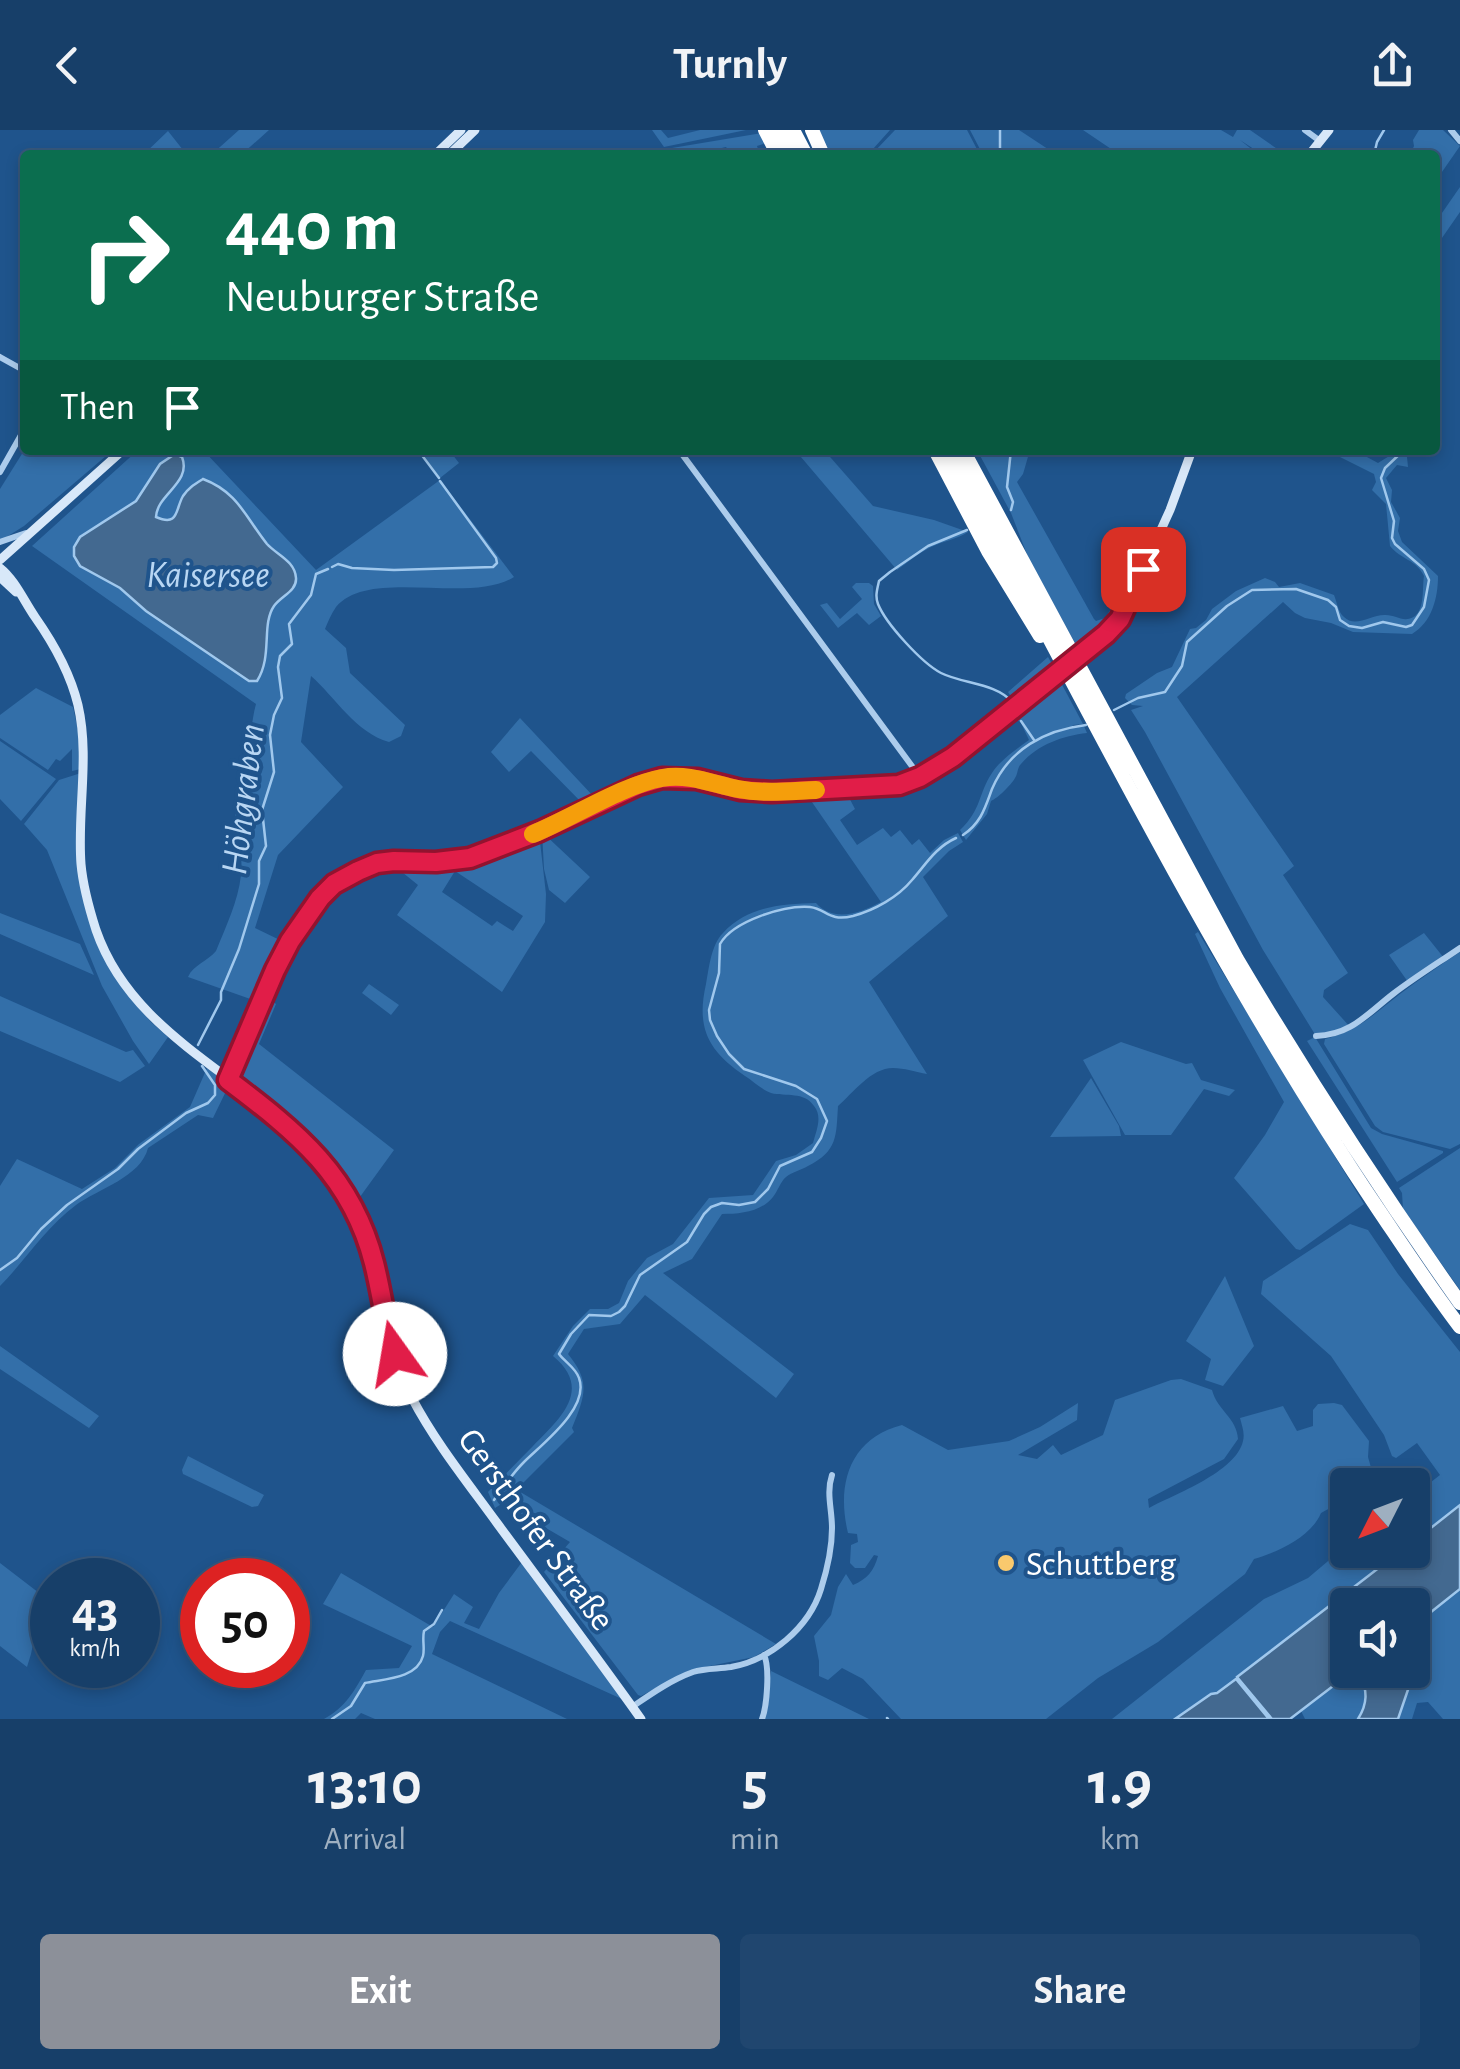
<!DOCTYPE html>
<meta charset="utf-8">
<style>
body{margin:0;font-family:"Alegreya Sans",sans-serif;background:#20466f;color:#f1f3f6;height:100vh;display:flex;flex-direction:column;font-size:38px;white-space:nowrap}
*{box-sizing:border-box;margin:0}
p{font-size:32px;color:#9eafc0}
.icon{flex:none;width:55px;height:55px;fill:none;stroke:currentColor;stroke-width:2;stroke-linecap:round;stroke-linejoin:round}
.map{position:relative;height:1589px;overflow:hidden}
.panel{display:flex;flex-direction:column;background:#173f69;flex:1}
.panel>*{flex:none}
.banner{position:absolute;left:20px;top:20px;width:1420px;height:305px;border-radius:10px;box-shadow:0 5px 15px #0003,0 0 0 2px #36587d;background:#0b6e4f;color:#fff;overflow:hidden}
.needle{width:65px;rotate:228deg}
.controls{position:absolute;left:1330px;top:1338px;display:grid;gap:20px}
.controls a{display:grid;place-items:center;width:100px;height:100px;border-radius:10px;background:#173f69;box-shadow:0 5px 15px #0003,0 0 0 2px #36587d;font-size:50px}
.speed{position:absolute;left:30px;top:1428px;display:flex;gap:20px;font-size:50px;font-weight:700;text-align:center}
.speed>*{display:grid;place-content:center;width:130px;height:130px;border-radius:50%;background:#173f69;box-shadow:0 5px 15px #0003,0 0 0 2px #36587d;line-height:1}
.speed small{font-size:25px;font-weight:400}
.speed .limit{border:15px solid #d22;background:#fff;color:#111}
.pin{position:absolute;display:grid;place-items:center;width:85px;height:85px;color:#fff;margin:-42px;border-radius:20px;box-shadow:0 5px 15px #0006}
.me{position:absolute;width:110px;margin:-55px;rotate:347deg;stroke-linejoin:round;filter:drop-shadow(0 0 8px #0008)}
.turn{display:flex;align-items:center;gap:35px;height:210px;padding:0 40px;font-size:45px}
.turn .icon{width:130px;height:130px;stroke-width:2.5}
.turn b{display:block;font-size:70px;line-height:85px}
.then{display:flex;align-items:center;height:95px;padding:0 40px;background:#0003;gap:20px;font-size:38px}
.eta{display:flex;justify-content:space-evenly;align-items:center;height:170px;text-align:center}
.eta b{font-size:60px;font-weight:700;line-height:70px}
.primary-button{display:flex;gap:20px;margin-top:auto;padding:20px 40px}
.primary-button a{flex:1;height:115px;border-radius:10px;background:#8c9099;color:#fff;font-size:40px;font-weight:700;line-height:115px;text-align:center}
.primary-button a+a{background:#20466f;color:#f1f3f6}
header{display:flex;justify-content:space-between;align-items:center;height:130px;padding:0 40px;background:#173f69;font-size:45px;font-weight:700}
.map>svg:first-child{display:block}
.green{fill:#336fa9;fill-rule:evenodd}
.water{fill:#436990;stroke:#a0c8ed;stroke-width:2.5}
.lines{fill:none;stroke-linecap:round;stroke-linejoin:round}
.stream{stroke:#a0c8ed;stroke-width:2.5}
.street{stroke:#acccec;stroke-width:6}
.secondary{stroke:#d8e8f9;stroke-width:9}
.highway{stroke:#fff;stroke-width:14}
.secondary-bridge{stroke:#d8e8f9;stroke-width:9}
.route-casing{stroke:#92132f;stroke-width:25}
.route{stroke:#e11d48;stroke-width:18}
.slow{stroke:#f59e0b;stroke-width:18}
.poi-dot{fill:#f9c96d;stroke:#1f548c;stroke-width:4}
.labels{text-anchor:middle;stroke-width:8;stroke-linejoin:round;paint-order:stroke}
.street-label{font-size:35px;fill:#fff;stroke:#1f548c}
.poi-label{font-size:35px;fill:#fff;stroke:#1f548c;text-anchor:start}
.water-label{font-size:38px;font-style:italic;fill:#b8d6f3;stroke:#1f548c}
</style>
<header><svg class="icon" aria-label="back" viewBox="0 0 24 24"><path d="M15 5l-7 7 7 7"/></svg>Turnly<svg class="icon" aria-label="share" viewBox="0 0 24 24"><path d="M12 15V3M7 8l5-5 5 5M5 13v7h14v-7"/></svg></header>
<div class="map">
<svg width="1460" height="1589" viewBox="0 0 1460 1589">
<rect width="100%" height="100%" fill="#1f548c"/>
<!-- green -->
<path class="green" d="M239,0H269L241,25H211Z
M652,0H661L668,8L700,0H746L664,17Z
M817,0H890L873,19L874,22L895,0H967L980,25H828Z
M970,0H1019L1057,25H983Z
M1083,0H1221L1233,7L1237,0H1250L1286,25H1263L1240,10L1259,25H1120Z
M1419,0H1443L1460,16L1435,52V25H1410L1414,16L1413,10Z
M168,1L187,25H143Z
M762,3L766,13L757,16L760,25H732L726,17L695,24L683,22L679,25H670L666,19Z
M1460,57V82L1435,118V93Z
M25,319L113,320L24,396L0,411V359Z
M138,320H203L316,440L440,350L514,447C470,475 369,437 336,477C331,484 328,492 325,499L346,518L350,543L405,595L401,606L389,612C356,603 335,567 311,546L301,612L343,657L278,725L255,798L286,813L259,872L188,847C193,835 208,831 216,821C226,796 238,772 241,745C244,722 234,698 235,675C235,659 244,644 247,629C251,611 251,592 256,574L32,416ZM182,327C192,353 157,363 156,387L170,391C179,384 176,380 180,371C185,360 193,355 203,349L221,357L271,418L291,434L295,444L297,451L293,460L282,465L270,481L266,529L257,550L249,551L146,481L120,458L80,436L109,388L136,371L160,334Z
M420,320H449L459,333L440,348Z
M795,320H824L873,376L934,390L968,402C957,409 944,411 931,417C919,423 908,432 897,440Z
M977,320H1030L1023,344L1017,352L1094,489L1096,491L1105,488L1132,447L1141,442L1118,488L1080,522L1030,432L1011,383Z
M1326,320H1354L1378,333L1399,320H1417L1407,327L1408,337L1397,335L1386,348L1392,360L1391,372L1400,388L1398,401L1402,412L1438,446C1438,468 1432,492 1412,504L1353,502L1331,493L1305,488L1295,483L1283,472L1177,567L1294,736L1283,745L1348,843L1324,860L1323,867L1351,898L1316,906L1263,820L1145,602L1131,580L1143,576L1132,575L1125,568L1126,564L1157,543L1172,537L1190,499L1196,498L1206,490L1212,479L1236,461L1265,448L1275,452L1279,457L1300,453L1334,465C1337,472 1338,482 1344,487C1355,498 1371,485 1384,485C1396,484 1403,494 1415,486C1425,478 1422,458 1424,446C1417,430 1400,429 1390,416L1386,374L1372,360L1376,352L1374,344Z
M856,453H869L873,456L874,474L881,486L869,495L857,483L838,498L820,475L827,473L840,489L862,469L852,457Z
M1048,527L1056,541L1015,573L1008,562Z
M1059,549L1083,594L1073,595L1072,597L1084,596L1087,603C1063,606 1038,614 1021,634C1017,638 1018,644 1015,648C1011,655 998,668 991,671L987,684L966,710L960,700C982,679 978,664 992,643C1001,629 1017,619 1029,610L1020,591H1015L962,630L948,634Z
M36,558L73,577L80,610L81,639L72,641V619L60,631L56,629L48,640L0,608V585Z
M520,588L594,667L610,659L614,664L586,677L531,621L509,642L491,622Z
M0,611L56,649L21,691L0,669Z
M81,643L85,773L129,866L151,892L168,907L149,934L133,911L102,856L47,720L24,694L59,650Z
M845,660L855,679L840,690L857,715L883,698L891,707L900,700L912,715L919,709L930,723L944,710L958,703L963,712L949,721L923,747L948,786L869,852L927,944C916,942 904,938 893,938C871,938 853,963 838,976C836,1006 838,1021 808,1036C801,1040 792,1042 786,1047C780,1052 778,1061 773,1067C761,1082 740,1084 722,1084L692,1129L663,1143L794,1244L776,1268L645,1165L620,1194L584,1199L568,1224C591,1252 585,1266 572,1298L574,1302L518,1358L522,1363L776,1514L754,1527L690,1540L641,1566L638,1565L544,1442L570,1412L503,1373L495,1378L488,1362C503,1347 518,1331 533,1316C559,1289 594,1260 553,1226L573,1196L590,1179H608L619,1173L628,1151L647,1128L673,1114L709,1068L753,1065L776,1031L796,1025L813,1013C816,1001 823,987 814,976C804,961 786,967 771,963C762,960 753,951 745,946C708,921 696,898 706,854C709,838 711,815 723,803C748,776 782,774 816,773C834,793 860,783 881,772L805,662Z
M542,702L590,747L565,773L549,760L544,739Z
M539,703L546,764L545,792L502,862L397,785L418,755L392,734L456,735ZM455,741L523,786L513,801L497,791L492,796L442,762Z
M0,783L80,814L94,845L0,804Z
M1198,802L1364,1074L1300,1120L1296,1119L1234,1048L1265,1005L1284,972L1220,858L1195,804Z
M1424,803L1444,828L1408,852L1389,825Z
M1460,822V1014L1450,1019L1383,1002L1375,996L1324,914L1325,909C1358,901 1374,884 1400,864C1420,849 1439,836 1460,822Z
M369,854L399,875L391,885L362,863Z
M0,866L126,922L133,920L145,936L120,952L0,901Z
M265,866L276,874L259,914L394,1020L357,1071C324,1017 287,978 233,945Z
M1315,907L1371,998L1382,1004L1443,1021V1023L1397,1052L1307,911Z
M1121,912L1186,934L1192,933L1201,950L1235,960L1229,966L1204,959L1171,1005H1125L1083,930Z
M207,938L229,955L213,988L198,985L148,1018C141,1047 98,1059 76,1075C46,1097 25,1131 0,1156V1056L17,1029L82,1059L115,1038L139,1014L190,977Z
M1091,948L1119,996L1121,1006L1050,1007Z
M1460,1018V1160L1403,1079L1402,1063L1399,1058Z
M1350,1094L1368,1100L1398,1144L1460,1222V1375L1413,1412V1366L1440,1345L1417,1313L1396,1328L1392,1326L1384,1305L1331,1226L1261,1164L1263,1151Z
M1225,1146L1254,1216L1223,1256L1205,1250L1211,1229L1186,1211Z
M0,1216L99,1286L89,1298L0,1239Z
M1181,1249L1212,1260C1217,1280 1237,1288 1238,1309L1224,1329L1148,1369L1149,1378C1175,1364 1236,1342 1243,1311C1245,1303 1242,1296 1240,1288L1283,1276L1297,1301L1313,1296V1280L1318,1274L1334,1273L1342,1275L1369,1311L1368,1327L1372,1341L1369,1351L1364,1355H1348L1347,1369L1337,1378H1330L1321,1383C1311,1407 1278,1422 1254,1429L1245,1444L1158,1512L1098,1548L1046,1589H901L863,1549L842,1538L828,1550L819,1546V1531L814,1506L831,1485L838,1457L846,1444L853,1455C867,1449 874,1441 878,1426L874,1425L865,1438H855L850,1433L851,1415L858,1412L857,1404L848,1403C836,1354 850,1308 902,1295L948,1320L1009,1311L1040,1297L1078,1273L1077,1290L1018,1325L1037,1329L1053,1315L1061,1325L1103,1305L1115,1270L1171,1250Z
M188,1326L264,1365L258,1376L252,1377L183,1344L182,1340Z
M1347,1415L1348,1420H1402L1237,1547L1235,1546L1236,1549L1175,1589H1112L1264,1469L1308,1448Z
M522,1432L624,1570L450,1491L440,1502L432,1524L567,1589H375L361,1583L355,1589H324C345,1578 355,1560 366,1540L399,1538L412,1516L323,1474L341,1443L433,1497L454,1464L473,1477L464,1493L479,1499L499,1463Z
M0,1433L43,1466L31,1524L27,1537L0,1516Z
M1460,1459V1589H1443L1428,1572L1417,1573L1412,1589H1398L1405,1572L1408,1540H1412L1415,1494Z
M1354,1540C1371,1552 1368,1574 1358,1589H1305L1301,1581Z
M771,1541L869,1589H764Z"/>
<!-- water -->
<path class="water" d="M175,324L182,327C192,353 157,364 156,387C179,397 175,380 183,366C188,358 195,354 203,349C238,362 246,388 267,414C277,425 295,431 296,448C297,461 281,466 274,476C261,495 273,526 257,551H249L146,481L120,458L80,436L74,426V417L80,407L136,371L160,334Z
M1460,1375V1459L1416,1494L1413,1518L1412,1475H1348V1540H1354L1290,1589H1272L1237,1547L1402,1420H1412L1413,1412Z
M1366,1540H1408L1412,1548L1398,1589H1358C1368,1573 1367,1562 1361,1544Z
M1236,1549L1269,1589H1175L1211,1564L1217,1563Z"/>
<g class="lines">
<!-- stream -->
<path class="stream" d="M1000,25V0
M1374,25L1377,12L1384,0
M418,320L439,348
M1011,380L1013,372L1007,357L1011,320
M967,400L928,416L890,442L879,451C877,460 875,466 878,474C886,494 922,533 941,543C963,554 996,553 1012,572
M332,437L338,434L352,438L394,440L493,437L497,433L496,428L440,351
M1114,580L1138,568L1165,562L1182,536L1187,512L1227,476L1252,460L1296,459L1328,470L1336,477L1340,490L1349,496L1362,498L1383,492L1406,497L1412,495L1424,477L1429,450L1424,439L1395,414L1392,408L1394,391L1381,348L1385,338L1404,320
M1021,591L1034,610
M963,705C981,693 985,678 992,659C1009,619 1045,600 1086,595
M198,915L221,870V862L239,819L259,754V731L266,716L262,680L274,642L270,605L274,585L282,568L278,537L280,526L292,514L289,494L311,465L316,444L328,439
M0,1140L17,1128L41,1099L67,1075L118,1039L138,1019L186,983L208,973L215,965V955L202,936
M494,1370C503,1357 513,1343 524,1332C542,1314 590,1278 579,1248C576,1238 565,1232 559,1224L571,1204L589,1185L611,1186L619,1182L625,1176L640,1145L687,1112L704,1084L711,1077L722,1073L739,1075L755,1072L768,1059L780,1036L812,1022L821,1008L827,991L817,969L796,956L744,939L729,924L717,906L710,890L709,880L719,843L720,814C733,791 784,775 810,777C827,779 828,792 853,786C875,780 898,767 912,750C926,734 936,717 956,708
M887,1588L888,1589
M332,1589L351,1576L365,1553C383,1549 417,1549 423,1526C425,1518 422,1510 424,1501L434,1494L442,1480"/>
<!-- street -->
<path class="street" d="M1305,0L1320,11
M1451,0L1460,11
M0,227L25,241
M679,320L920,647
M0,342L25,298
M0,412L26,403
M1316,906C1351,905 1367,884 1393,864C1414,848 1438,833 1460,818
M632,1577C651,1564 671,1550 693,1542C705,1538 718,1539 731,1537C770,1530 809,1498 821,1459C827,1440 832,1419 832,1398C832,1379 826,1363 832,1345
M762,1589C767,1576 770,1537 764,1525"/>
<!-- secondary -->
<path class="secondary" d="M435,25L461,0
M449,25L475,0
M1309,25L1329,0
M0,430L123,320
M0,438C15,450 24,471 35,487C54,514 70,542 78,575C90,627 77,681 81,734C83,757 89,778 96,800C133,907 246,944 316,1024C343,1054 362,1091 373,1130C386,1176 390,1224 412,1268C435,1312 468,1353 497,1393C545,1458 594,1523 641,1589
M0,447L16,462
M1088,519L1106,504L1124,481L1170,380L1192,320
M228,950L275,840L290,811L319,768L334,753L358,741L377,733L394,731L436,732L470,728L541,701L638,655L662,648L697,649L741,659L772,662L899,655L920,647L953,627L1051,550"/>
<!-- highway -->
<path class="highway" d="M765,0L778,25
M779,0L792,25
M793,0L806,25
M812,0L823,25
M935,320L988,421L1040,506
M950,320C1086,576 1216,837 1378,1079C1405,1119 1431,1159 1460,1197
M963,320L1237,829C1307,947 1381,1061 1460,1173"/>
<!-- secondary-bridge -->
<path class="secondary-bridge" d="M1051,550L1088,519"/>
</g>
<g class="lines">
<defs>
<path id="route" d="M395,1224C385,1195 382,1164 374,1133C352,1046 297,1002 228,950L275,840L290,811L320,768L334,754L358,741L377,733L394,731L436,732L470,728L540,701L638,655L662,648L697,649L741,660L772,662L899,655L920,647L953,627L1106,504L1120,489L1143,439"/>
</defs>
<!-- route casing -->
<use href="#route" class="route-casing"/>
<!-- route -->
<use href="#route" class="route"/>
<!-- slow -->
<path class="slow" d="M533,704C572,688 623,655 662,648C688,643 713,654 738,659C764,664 790,661 816,660"/>
</g>
<!-- markers -->
<circle class="poi-dot" cx="1006" cy="1433" r="10"/>
<g class="labels">
<!-- street labels -->
<g class="street-label">
<text transform="translate(537 1399) rotate(54)" y="12">Gersthofer Straße</text>
</g>
<!-- poi labels -->
<g class="poi-label">
<text x="1026" y="1445">Schuttberg</text>
</g>
<!-- water labels -->
<g class="water-label">
<text x="208" y="457">Kaisersee</text>
<text transform="translate(242 669) rotate(-83)" y="13">Höhgraben</text>
</g>
</g>
</svg>
<div class="controls">
<a><svg class="needle" viewBox="-14 -14 28 28"><path d="M0-13l5 13h-10z" fill="#e53935"/><path d="M0 13l5-13h-10z" fill="#9eafc0"/></svg></a>
<a><svg class="icon" aria-label="sound" viewBox="0 0 24 24"><path d="M4 9h4l5-4v14l-5-4H4zM17 9q2 3 0 6"/></svg></a>
</div>
<div class="speed"><div>43<small>km/h</small></div><div class="limit">50</div></div>
<div class="pin" style="left:1143px;top:439px;background:#d93025"><svg class="icon" aria-label="arrive" viewBox="0 0 24 24"><path d="M6 21V4h12l-3 4 3 4H6"/></svg></div>
<svg class="me" style="left:395px;top:1224px" viewBox="-20 -20 40 40"><circle r="19" fill="#fff"/><path d="M0-13L10 11 0 6-10 11z" fill="#e11d48"/></svg>
<div class="banner">
<div class="turn"><svg class="icon" aria-label="right" viewBox="0 0 24 24"><path d="M7 20v-9h11M14 6l5 5-5 5"/></svg><div><b>440 m</b>Neuburger Straße</div></div>
<div class="then">Then<svg class="icon" aria-label="arrive" viewBox="0 0 24 24"><path d="M6 21V4h12l-3 4 3 4H6"/></svg></div>
</div>
</div>
<section class="panel">
<div class="eta">
<div><b>13:10</b><p>Arrival</p></div>
<div><b>5</b><p>min</p></div>
<div><b>1.9</b><p>km</p></div>
</div>
<div class="primary-button"><a>Exit</a><a>Share</a></div>
</section>
